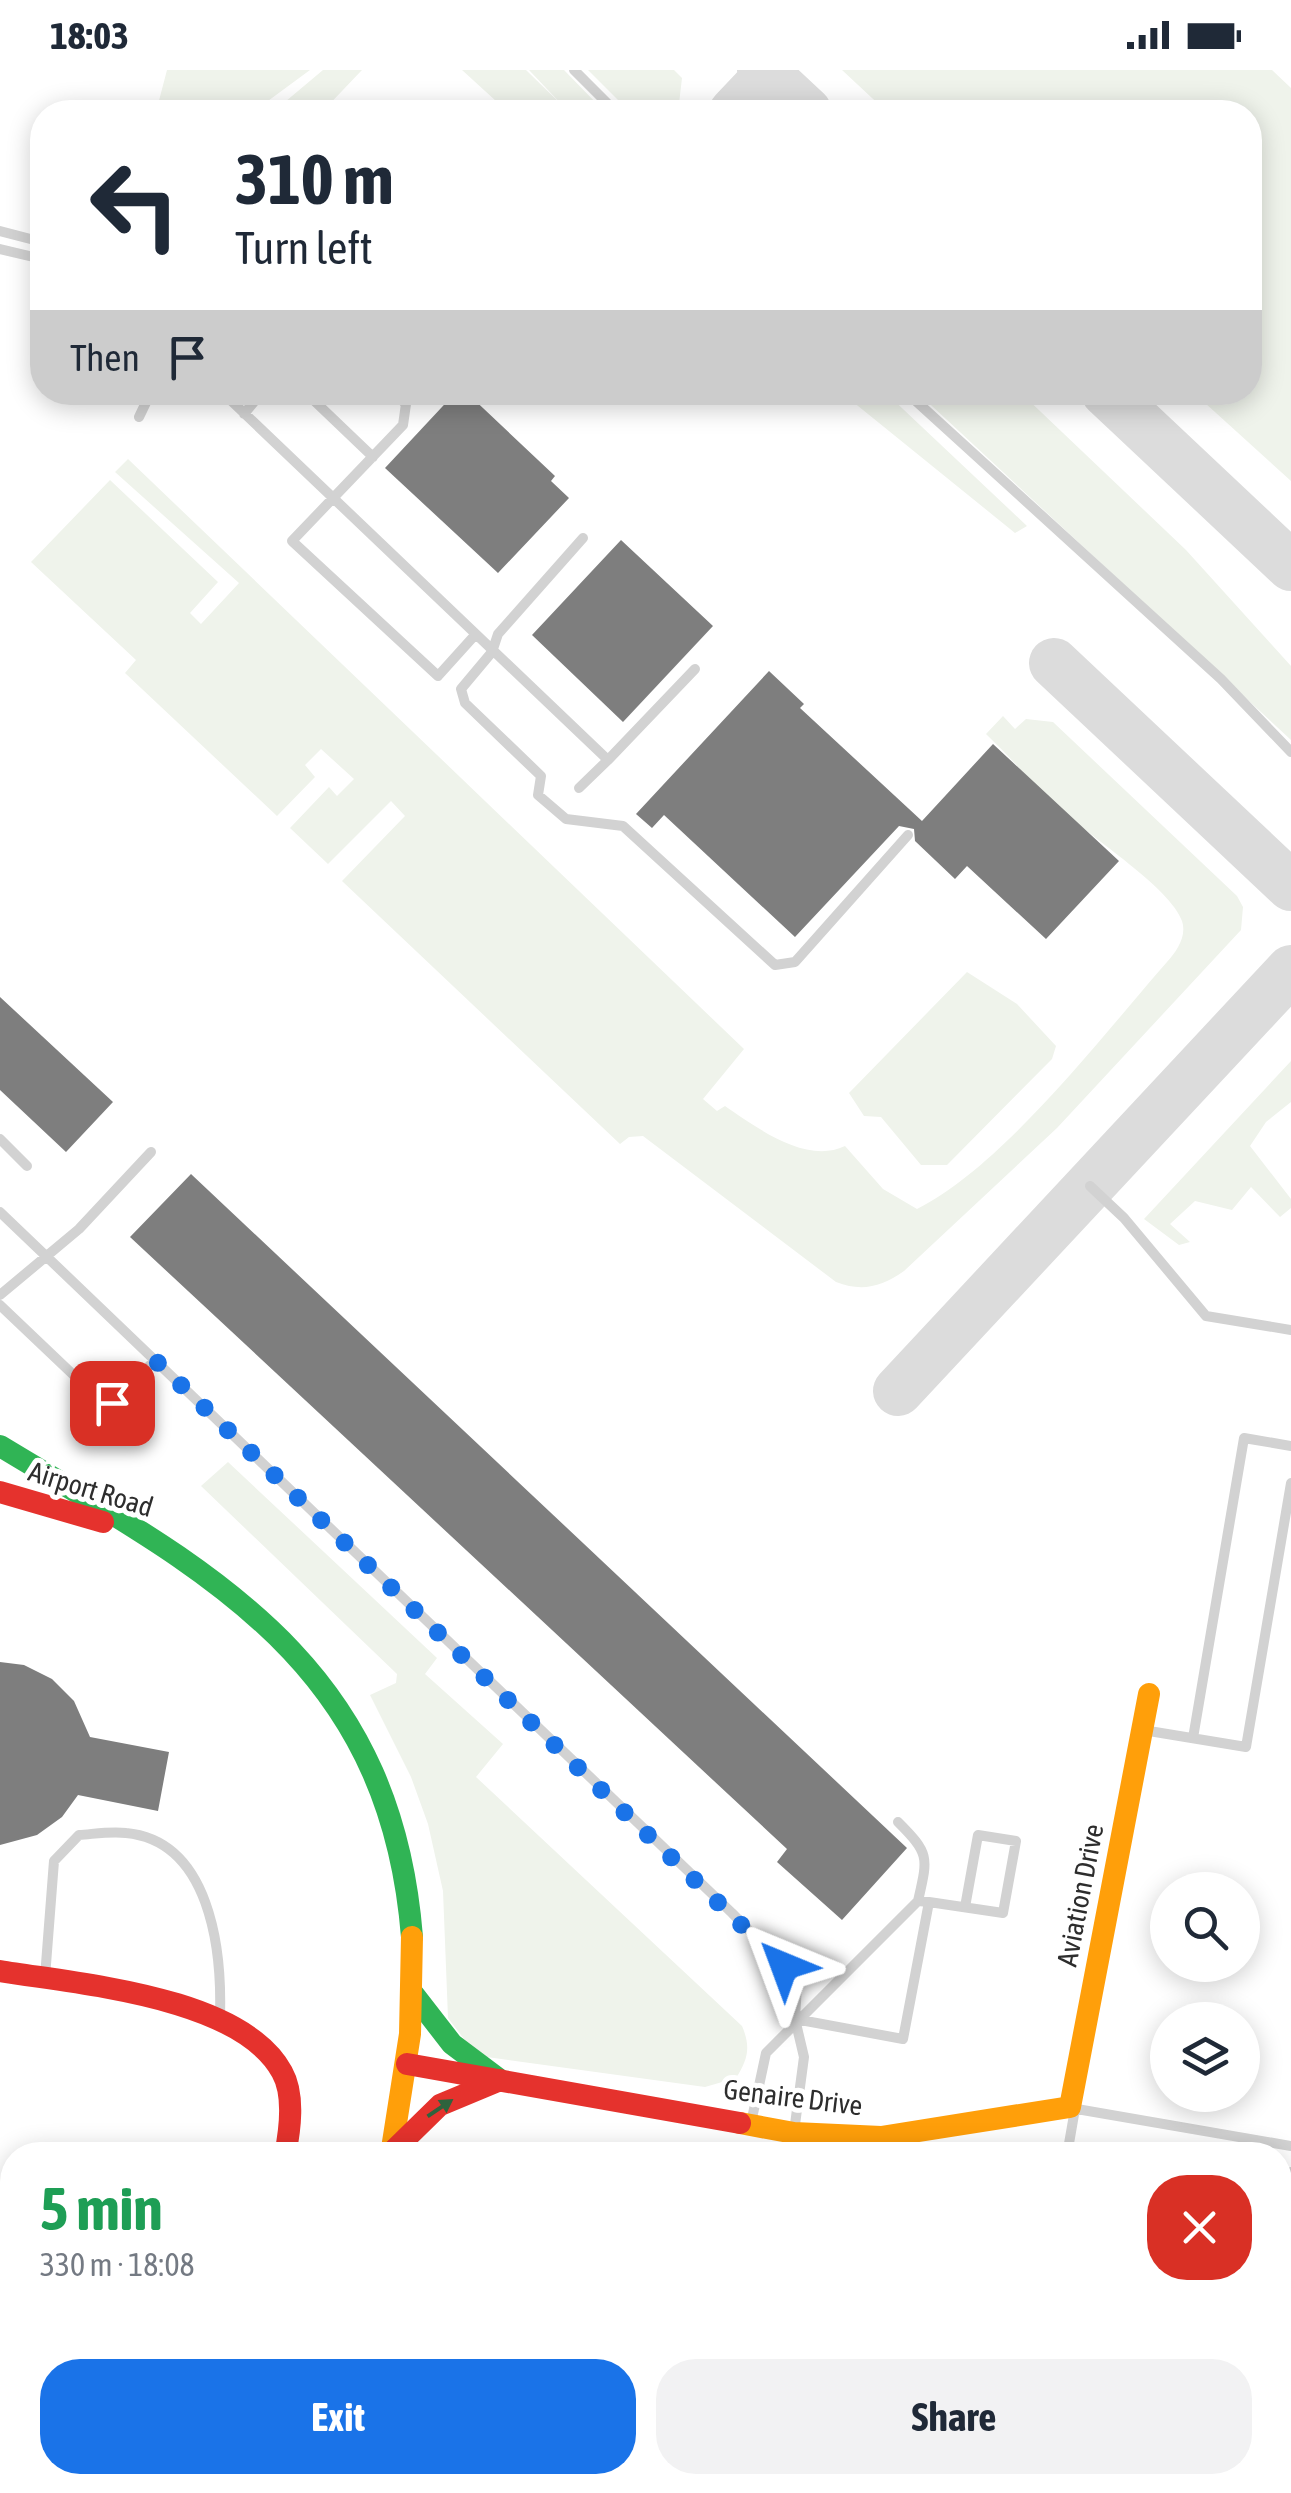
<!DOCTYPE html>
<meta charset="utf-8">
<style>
body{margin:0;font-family:"Asap Condensed",sans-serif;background:#f2f2f3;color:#1f2937;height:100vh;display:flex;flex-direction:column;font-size:38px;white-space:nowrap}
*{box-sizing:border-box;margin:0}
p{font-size:32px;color:#747a83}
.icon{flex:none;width:55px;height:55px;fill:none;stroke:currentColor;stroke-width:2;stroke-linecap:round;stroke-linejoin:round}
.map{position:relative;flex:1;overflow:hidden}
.drawer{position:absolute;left:0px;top:2072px;width:1292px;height:352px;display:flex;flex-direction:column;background:#fff;border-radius:40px 40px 0 0;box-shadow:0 5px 25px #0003}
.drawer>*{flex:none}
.banner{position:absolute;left:30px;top:30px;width:1232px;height:305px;border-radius:40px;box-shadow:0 5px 25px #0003;background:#fff;color:#1f2937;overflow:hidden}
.buttons{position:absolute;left:1150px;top:1802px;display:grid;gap:20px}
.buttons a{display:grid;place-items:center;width:110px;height:110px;border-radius:50%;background:#fff;box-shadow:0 5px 25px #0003;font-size:50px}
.pin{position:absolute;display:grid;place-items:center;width:85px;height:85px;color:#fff;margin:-42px;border-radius:20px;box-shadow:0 5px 15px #0006}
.me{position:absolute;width:110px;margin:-55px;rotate:316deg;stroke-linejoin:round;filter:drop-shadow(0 0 8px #0008)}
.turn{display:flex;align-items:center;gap:35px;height:210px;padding:0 40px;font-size:45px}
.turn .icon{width:130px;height:130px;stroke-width:2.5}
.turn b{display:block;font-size:70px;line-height:85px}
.then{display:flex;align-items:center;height:95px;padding:0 40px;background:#0003;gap:20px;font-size:38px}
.round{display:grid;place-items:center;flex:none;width:105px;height:105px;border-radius:40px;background:#f2f2f3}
.summary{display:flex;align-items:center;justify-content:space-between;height:170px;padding:0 40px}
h1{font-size:60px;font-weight:700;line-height:75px;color:#1e9e55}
.primary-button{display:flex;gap:20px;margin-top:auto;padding:20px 40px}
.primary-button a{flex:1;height:115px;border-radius:40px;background:#1a73e8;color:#fff;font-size:40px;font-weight:700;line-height:115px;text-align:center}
.primary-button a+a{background:#f2f2f3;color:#1f2937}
.status{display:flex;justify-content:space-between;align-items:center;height:70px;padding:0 50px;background:#fff;direction:ltr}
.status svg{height:28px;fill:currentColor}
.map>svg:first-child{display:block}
.green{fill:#eff3eb}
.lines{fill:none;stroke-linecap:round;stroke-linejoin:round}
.taxiway{stroke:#dcdcdc;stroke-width:50}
.building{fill:#7e7e7e}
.lane{stroke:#d2d2d2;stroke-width:10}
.street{stroke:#d2d2d2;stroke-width:20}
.fast{stroke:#30b455;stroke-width:22}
.slow{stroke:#ff9f0a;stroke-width:22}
.jam{stroke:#e5322d;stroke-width:22}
.oneway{fill:#2e633d}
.route{stroke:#1a73e8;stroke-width:18;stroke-dasharray:0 32.4}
.labels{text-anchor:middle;stroke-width:10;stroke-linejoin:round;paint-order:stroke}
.street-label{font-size:28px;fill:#2d2d2d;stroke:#fff}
</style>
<div class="status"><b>18:03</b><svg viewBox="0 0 49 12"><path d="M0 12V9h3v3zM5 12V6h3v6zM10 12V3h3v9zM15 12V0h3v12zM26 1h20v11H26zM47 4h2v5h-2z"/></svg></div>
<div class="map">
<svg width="1291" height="2423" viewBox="0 0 1291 2423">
<rect width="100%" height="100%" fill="#fff"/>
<!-- green -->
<path class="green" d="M167,0H310L253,42H156Z
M323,0H362L322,42H273Z
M462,0H526L565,38L529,0H564L600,37L596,42H564L566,37L562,42H508Z
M588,0H674L682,8L678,42H630Z
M842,0H1272L1291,18V411L1194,323L1250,322V42H887Z
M842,323H886L1027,456L1015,463Z
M918,323H1021L1186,480L1291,596V670Z
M128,389L744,979L703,1029L717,1041L725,1036C756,1057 806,1095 845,1076L883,1119L917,1139C1003,1096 1102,966 1167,892C1177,881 1187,866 1182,851C1171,818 1090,767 1063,741C1036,717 1012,689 986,664L1003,646L1015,659L1026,649L1053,652L1237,826L1243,837L1241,860L1057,1058L904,1201C881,1217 862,1222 836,1212L643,1066L629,1067L620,1074L342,811L405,746L391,731L328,794L290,758L329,717L337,726L354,709L321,679L305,695L315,707L277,746L125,603L136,590L31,492L110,410L218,512L190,543L201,554L239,513L115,402Z
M967,902L1017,934L1056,976L1052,989L947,1095H921L881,1047L864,1046L849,1023Z
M1291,991V1032L1266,1052L1250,1076L1291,1129V1138L1280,1147L1251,1117L1232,1140L1195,1131L1170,1154L1190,1172L1179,1175L1144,1149Z
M228,1392L437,1588L425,1604L503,1674L476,1707L742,1956C751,1977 748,1989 736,2008L705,2017L487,1987L467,1973L448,1948L443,1821L428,1754L411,1707L370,1625L396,1613L397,1604L201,1416Z"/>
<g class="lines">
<!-- taxiway -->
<path class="taxiway" d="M762,0L807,42
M734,42L768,6
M1106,322L1291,496
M1054,593L1291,816
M898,1321L1291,900"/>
</g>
<!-- building -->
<path class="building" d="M456,322H466L555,406L551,411L569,428L498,503L385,398Z
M621,470L713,556L623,652L532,565Z
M769,601L804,634L800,638L922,751L993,674L1119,791L1046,869L967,796L955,809L915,771L914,759L899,756L795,867L664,745L652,758L636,744Z
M0,927L113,1032L66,1082L0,1020Z
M191,1104L907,1778L842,1850L777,1792L787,1779L130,1167Z
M0,1592L24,1595L52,1609L74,1631L90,1667L169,1682L158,1741L78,1725L62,1747L37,1765L0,1775Z"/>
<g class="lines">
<!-- lane -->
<path class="lane" d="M574,0L616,42
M0,161L42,172
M0,179L42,189
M222,322L608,690L695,599
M305,322L373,387
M393,322L406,334L403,355L292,471L438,606L475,565
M906,322L1221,609L1291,682
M244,344L262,322
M139,347L151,322
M583,468L498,564L492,582L461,619L465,633L541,706L538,725L566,749L623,756L775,895L795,892L908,765
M579,718L608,690
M0,1069L27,1096
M1090,1116L1124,1148L1206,1246L1291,1260
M0,1142L732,1843L784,1896L797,1915L795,1949L903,1969L929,1832L1003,1843L1016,1771L978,1765L965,1837
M0,1225L79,1159L151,1082
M0,1235L104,1334L113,1333L155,1290
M1143,1660L1246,1677L1291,1413
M1193,1668L1244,1368L1291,1376
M898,1752C930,1784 928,1787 918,1831
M45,1907L54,1791L79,1765C94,1764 111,1761 126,1763C210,1771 222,1879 220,1946
M1071,2038L1291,2076
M751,2053L766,1983L918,1831L929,1832
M794,2062L804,1987L795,1949
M1067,2085L1075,2039
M1280,2163L1291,2102
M1280,2295L1291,2297
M1226,2423L1228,2412"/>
<!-- street -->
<path class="street" d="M213,2423L216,2412"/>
<!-- fast -->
<path class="fast" d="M0,1376C210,1503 390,1591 412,1867
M414,1925L452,1974L500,2010
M320,2423L323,2412"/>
<!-- slow -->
<path class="slow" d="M740,2053L794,2063L881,2067L1070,2037L1149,1624
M391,2085L410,1964L412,1867"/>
<!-- jam -->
<path class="jam" d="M0,1422L103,1452
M0,1901C77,1914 241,1926 282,2002C295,2025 290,2060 285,2085
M407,1994L740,2053
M391,2083L440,2035L500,2010"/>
</g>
<!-- one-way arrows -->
<defs><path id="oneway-solid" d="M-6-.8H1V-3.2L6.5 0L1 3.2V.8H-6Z" transform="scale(2.5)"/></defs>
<use class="oneway" href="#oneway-solid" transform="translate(440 2038) rotate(-34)"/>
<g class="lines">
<!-- route -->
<path class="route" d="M112,1333L155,1290L784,1896"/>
</g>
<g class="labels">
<!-- street labels -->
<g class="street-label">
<text transform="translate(91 1419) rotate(17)" y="10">Airport Road</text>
<text transform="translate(1080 1825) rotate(-79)" y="10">Aviation Drive</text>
<text transform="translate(793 2027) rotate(7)" y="10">Genaire Drive</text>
</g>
</g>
</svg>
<div class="buttons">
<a><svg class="icon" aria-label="search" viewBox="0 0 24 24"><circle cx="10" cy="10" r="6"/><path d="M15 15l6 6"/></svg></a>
<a><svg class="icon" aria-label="layers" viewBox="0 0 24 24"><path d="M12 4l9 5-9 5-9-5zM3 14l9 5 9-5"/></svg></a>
</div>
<div class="pin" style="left:112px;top:1333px;background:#d93025"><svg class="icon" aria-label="arrive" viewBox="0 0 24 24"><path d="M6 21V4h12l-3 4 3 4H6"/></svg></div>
<svg class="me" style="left:784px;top:1896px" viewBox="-20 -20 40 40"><path d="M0-17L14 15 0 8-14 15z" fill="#1a73e8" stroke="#fff" stroke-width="4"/></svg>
<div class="banner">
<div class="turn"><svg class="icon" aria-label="left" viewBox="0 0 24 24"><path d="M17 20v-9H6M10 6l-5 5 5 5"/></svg><div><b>310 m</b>Turn left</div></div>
<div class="then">Then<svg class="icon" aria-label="arrive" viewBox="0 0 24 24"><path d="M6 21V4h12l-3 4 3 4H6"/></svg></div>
</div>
<section class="drawer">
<div class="summary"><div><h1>5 min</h1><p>330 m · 18:08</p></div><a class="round" style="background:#d93025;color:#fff"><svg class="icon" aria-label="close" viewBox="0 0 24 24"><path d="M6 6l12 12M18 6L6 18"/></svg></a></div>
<div class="primary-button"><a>Exit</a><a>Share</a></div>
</section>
</div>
